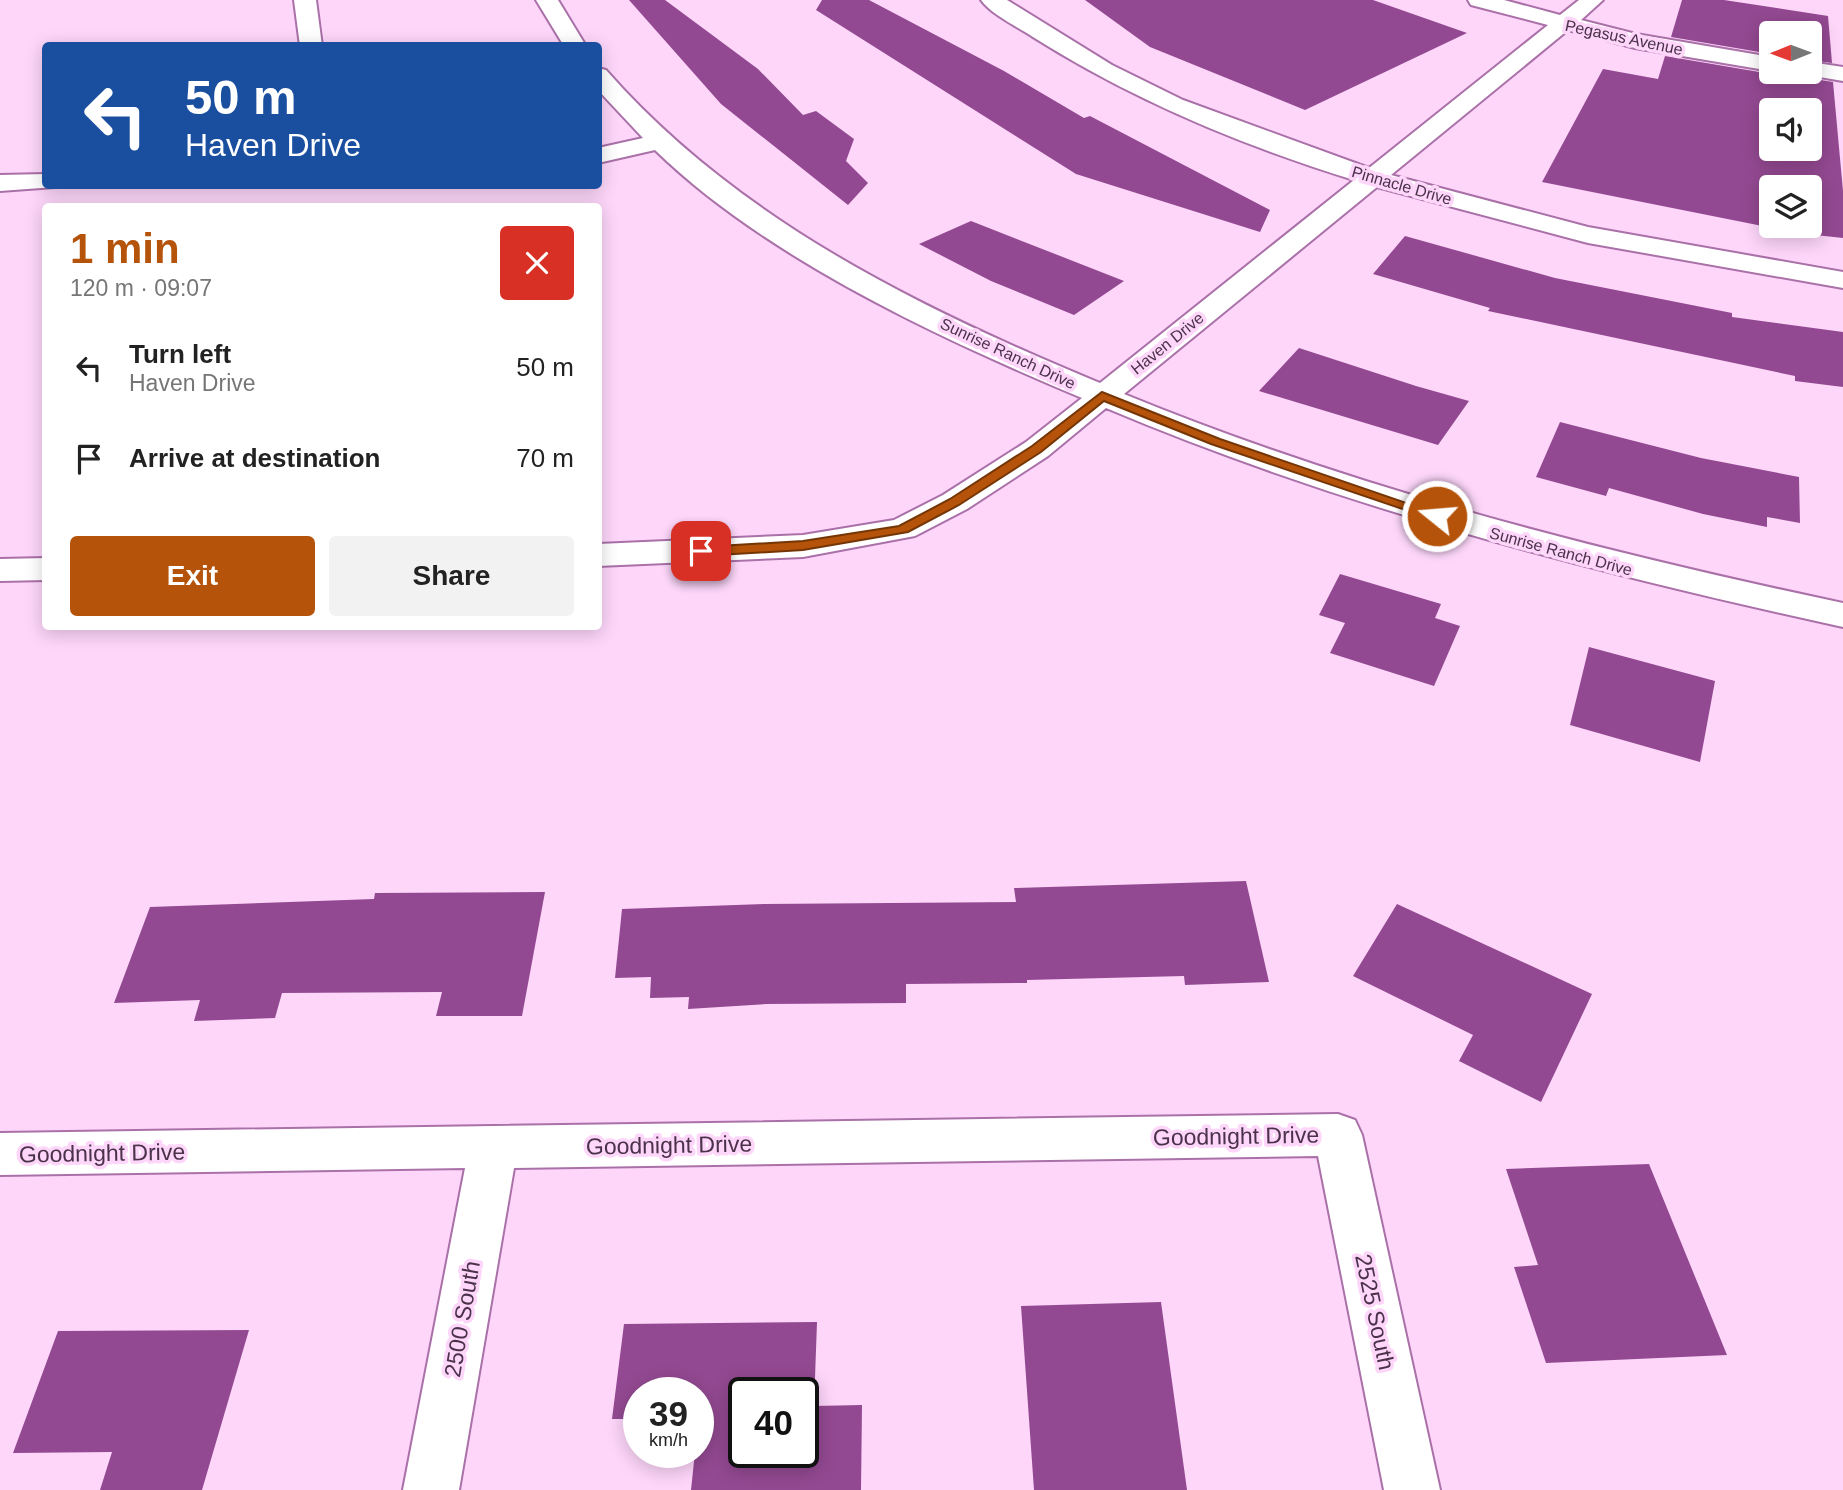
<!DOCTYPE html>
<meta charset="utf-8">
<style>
body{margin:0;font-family:Arial,sans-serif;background:#f2f2f2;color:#222;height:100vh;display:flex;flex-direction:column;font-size:26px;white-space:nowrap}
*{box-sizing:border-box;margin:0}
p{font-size:23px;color:#767676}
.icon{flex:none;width:38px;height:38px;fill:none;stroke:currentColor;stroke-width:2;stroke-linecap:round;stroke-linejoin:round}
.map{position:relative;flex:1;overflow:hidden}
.side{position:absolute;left:42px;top:203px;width:560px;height:427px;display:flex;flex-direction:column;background:#fff;border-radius:7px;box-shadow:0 4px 18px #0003}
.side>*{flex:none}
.guide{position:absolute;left:42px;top:42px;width:560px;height:147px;border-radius:7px;box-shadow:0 4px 18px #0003;background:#1a4fa0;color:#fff;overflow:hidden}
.needle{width:46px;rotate:269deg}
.fabs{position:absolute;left:1759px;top:21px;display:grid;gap:14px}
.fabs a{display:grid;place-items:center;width:63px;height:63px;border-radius:7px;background:#fff;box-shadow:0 4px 18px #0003;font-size:35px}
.speed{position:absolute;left:623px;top:1377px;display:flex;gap:14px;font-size:35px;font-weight:700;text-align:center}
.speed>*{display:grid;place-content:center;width:91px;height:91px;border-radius:50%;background:#fff;box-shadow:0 4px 18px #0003;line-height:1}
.speed small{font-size:18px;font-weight:400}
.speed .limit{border:4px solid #111;border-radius:10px;background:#fff;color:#111}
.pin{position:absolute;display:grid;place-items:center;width:60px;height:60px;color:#fff;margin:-30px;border-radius:14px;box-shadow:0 4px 10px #0006}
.me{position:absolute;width:77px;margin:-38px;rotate:287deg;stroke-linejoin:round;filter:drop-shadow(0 0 5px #0008)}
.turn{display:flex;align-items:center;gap:24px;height:147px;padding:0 28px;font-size:32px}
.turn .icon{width:91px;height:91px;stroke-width:2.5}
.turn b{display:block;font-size:49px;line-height:60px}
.round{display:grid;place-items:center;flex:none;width:74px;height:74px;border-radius:7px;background:#f2f2f2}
.headline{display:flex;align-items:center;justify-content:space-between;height:119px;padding:0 28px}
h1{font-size:42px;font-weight:700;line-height:52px;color:#b45309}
.primary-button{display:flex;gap:14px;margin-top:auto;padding:14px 28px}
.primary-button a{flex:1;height:80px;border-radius:7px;background:#b45309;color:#fff;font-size:28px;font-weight:700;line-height:80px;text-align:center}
.primary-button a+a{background:#f2f2f2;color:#222}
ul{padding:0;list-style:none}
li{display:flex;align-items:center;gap:21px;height:91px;padding:0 28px}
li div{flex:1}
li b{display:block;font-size:26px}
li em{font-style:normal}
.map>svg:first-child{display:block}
.building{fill:#934991;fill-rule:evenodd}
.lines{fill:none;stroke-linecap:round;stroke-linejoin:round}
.minor-casing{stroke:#aa70a8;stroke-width:4}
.minor{fill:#fff;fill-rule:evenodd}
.route{fill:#b45309;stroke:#753606;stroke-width:2}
.labels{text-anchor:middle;stroke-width:7;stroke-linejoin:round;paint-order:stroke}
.far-street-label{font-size:16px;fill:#4b324a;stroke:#fdd6fa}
.near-street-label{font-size:23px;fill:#4b324a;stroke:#fdd6fa}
</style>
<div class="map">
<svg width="1843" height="1490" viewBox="0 0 1843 1490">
<rect width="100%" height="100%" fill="#fdd6fa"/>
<!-- building -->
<path class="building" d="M629,0H665L758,69L803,115L816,111L854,139L846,161L868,183L848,205L721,104Z
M822,0H869L1004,71L1084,118L1090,116L1270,210L1260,232L1076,174L816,10Z
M1085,0H1373L1467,33L1305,110L1150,47Z
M1682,0H1724L1828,16L1832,63L1810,60V33H1771V54L1671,37Z
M1665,56L1771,74L1797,72L1802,77L1833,82L1843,191V238L1797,233L1542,182L1603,69L1658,79ZM1771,110H1810V149H1771ZM1771,187H1810V226H1771Z
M971,221L1124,281L1074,315L991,281L919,244Z
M1405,236L1555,278L1732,313V317L1843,332V387L1795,381V376L1488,311L1490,308L1373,274Z
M1299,348L1416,386L1469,401L1438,445L1259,391Z
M1560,422L1701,458L1799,477L1800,523L1767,517V527L1703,514L1609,488L1606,496L1536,477Z
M1340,574L1441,604L1435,618L1460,626L1434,686L1330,653L1345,623L1319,615Z
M1589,647L1715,681L1700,762L1570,725Z
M1246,881L1269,982L1185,985L1184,976L1027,980V983L906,984V1003L767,1004L688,1009L689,997L650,998L651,977L615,978L622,909L764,904L1016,902L1014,888Z
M545,892L522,1016H436L442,992L282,993L275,1018L194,1021L200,1000L114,1003L150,907L374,899L375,893Z
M1397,904L1592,994L1541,1102L1459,1061L1473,1035L1353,976Z
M1649,1164L1727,1355L1546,1363L1514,1267L1538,1265L1506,1169Z
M1161,1302L1187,1490H1034L1021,1306Z
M817,1322L814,1406L862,1405L861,1490H691L695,1452H698V1393H639V1419H612L624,1324ZM744,1393H803V1452H744Z
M249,1330L202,1490H100L112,1452L13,1453L58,1331Z"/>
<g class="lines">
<defs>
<path id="minor" d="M294,0H316L322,46H300Z
M536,0H558L586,46H564Z
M981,0H1007L1112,65L1183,100L1369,168L1548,25L1471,5L1468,0H1504L1560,15L1579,0H1603L1581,20L1636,34L1771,57V71L1635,48L1568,30L1391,175L1588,227L1843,272V288L1588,243L1377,187L1124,394C1356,489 1598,551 1843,603V627C1592,572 1343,508 1106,408L1048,456L967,509L915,536L803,557L598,566V544L803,535L894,520L943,495L1026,442L1082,398C939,338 766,258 655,150L598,163V148L643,138L598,90V68L606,70C737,219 918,308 1100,383L1354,180C1241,145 1133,100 1033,37C1018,27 992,15 981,0Z
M1810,62L1843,67V81L1802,74L1800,72H1810Z
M46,174V186L55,187L0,191V175Z
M46,558V580L0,581V559Z
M1338,1114L1355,1120L1362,1135L1440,1490H1384L1318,1156L514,1168L459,1490H403L465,1168L0,1175V1133Z"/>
</defs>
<!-- minor casing -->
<use href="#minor" class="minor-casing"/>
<!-- minor -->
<use href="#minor" class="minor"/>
</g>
<!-- route -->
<path class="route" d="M1102,392L1220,439L1444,516L1432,519L1211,444L1104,401L1041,452L959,505L908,532L803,550L701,556L694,551L701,547L803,541L899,526L950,499L1032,446Z"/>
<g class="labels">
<!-- far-street labels -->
<g class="far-street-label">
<text transform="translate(1624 37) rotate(12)" y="6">Pegasus Avenue</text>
<text transform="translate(1402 185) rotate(16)" y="6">Pinnacle Drive</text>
<text transform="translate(1167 343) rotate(-39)" y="6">Haven Drive</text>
<text transform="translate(1008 353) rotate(25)" y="6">Sunrise Ranch Drive</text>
<text transform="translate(1561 551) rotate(15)" y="6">Sunrise Ranch Drive</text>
</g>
<!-- near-street labels -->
<g class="near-street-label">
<text transform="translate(1236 1136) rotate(-1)" y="8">Goodnight Drive</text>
<text transform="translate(669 1145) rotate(-1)" y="8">Goodnight Drive</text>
<text transform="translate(102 1153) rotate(-1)" y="8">Goodnight Drive</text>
<text transform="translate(1375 1312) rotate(78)" y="8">2525 South</text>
<text transform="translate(462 1319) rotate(-80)" y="8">2500 South</text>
</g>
</g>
</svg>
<div class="fabs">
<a><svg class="needle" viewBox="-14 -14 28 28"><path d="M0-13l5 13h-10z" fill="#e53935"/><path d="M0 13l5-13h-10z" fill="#767676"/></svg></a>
<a><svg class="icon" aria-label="sound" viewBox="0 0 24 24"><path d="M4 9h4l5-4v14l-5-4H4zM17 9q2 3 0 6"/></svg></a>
<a><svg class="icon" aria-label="layers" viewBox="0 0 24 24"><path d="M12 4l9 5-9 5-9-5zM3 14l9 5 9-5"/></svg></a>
</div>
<div class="speed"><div>39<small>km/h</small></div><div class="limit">40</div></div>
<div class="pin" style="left:701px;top:551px;background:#d93025"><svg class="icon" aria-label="arrive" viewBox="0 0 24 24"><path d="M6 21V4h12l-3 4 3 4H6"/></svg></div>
<svg class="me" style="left:1437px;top:516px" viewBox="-20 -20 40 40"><circle r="17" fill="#b45309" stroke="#fff" stroke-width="3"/><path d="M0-11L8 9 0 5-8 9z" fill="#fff"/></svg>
<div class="guide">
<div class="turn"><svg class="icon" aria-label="left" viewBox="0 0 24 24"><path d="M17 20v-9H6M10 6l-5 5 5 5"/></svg><div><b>50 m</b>Haven Drive</div></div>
</div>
<section class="side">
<div class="headline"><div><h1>1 min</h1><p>120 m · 09:07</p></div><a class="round" style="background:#d93025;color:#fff"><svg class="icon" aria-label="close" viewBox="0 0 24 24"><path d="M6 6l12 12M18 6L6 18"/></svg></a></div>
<ul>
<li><svg class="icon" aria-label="left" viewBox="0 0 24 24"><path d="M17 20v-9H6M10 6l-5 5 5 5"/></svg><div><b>Turn left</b><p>Haven Drive</p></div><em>50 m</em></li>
<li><svg class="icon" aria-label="arrive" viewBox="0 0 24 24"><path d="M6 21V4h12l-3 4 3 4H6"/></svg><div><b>Arrive at destination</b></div><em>70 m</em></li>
</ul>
<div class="primary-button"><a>Exit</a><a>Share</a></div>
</section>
</div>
